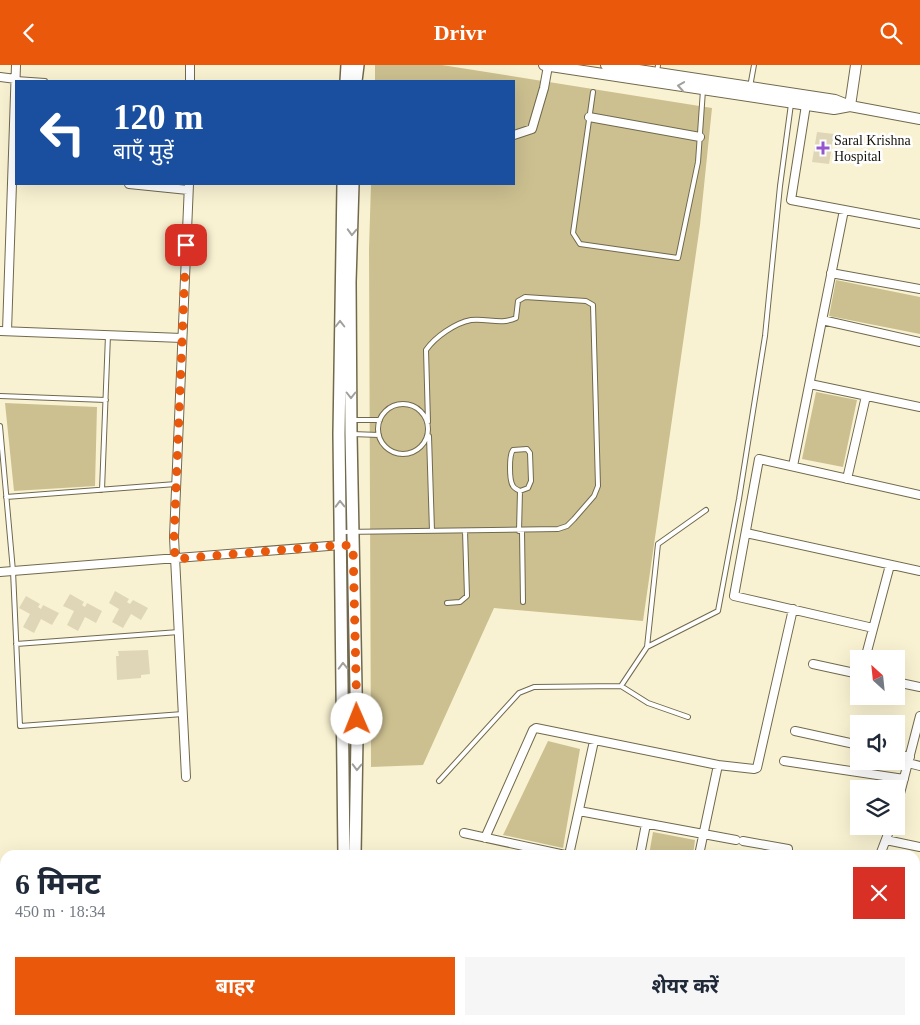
<!DOCTYPE html>
<html lang="hi">
<meta charset="utf-8">
<style>
body{margin:0;font-family:"Times New Roman","Noto Sans Devanagari",serif;background:#f6f6f7;color:#1f2937;height:100vh;display:flex;flex-direction:column;font-size:19px;white-space:nowrap}
*{box-sizing:border-box;margin:0}
p{font-size:16px;color:#747a83}
.icon{flex:none;width:28px;height:28px;fill:none;stroke:currentColor;stroke-width:2;stroke-linecap:round;stroke-linejoin:round}
.map{position:relative;flex:1;overflow:hidden}
.drawer{position:absolute;left:0px;top:785px;width:920px;height:175px;display:flex;flex-direction:column;background:#fff;border-radius:15px 15px 0 0;box-shadow:0 5px 20px #0002}
.drawer>*{flex:none}
.top-card{position:absolute;left:15px;top:15px;width:500px;height:105px;border-radius:0px;box-shadow:0 5px 20px #0002;background:#1a4fa0;color:#fff;overflow:hidden}
.needle{width:32px;rotate:333deg}
.buttons{position:absolute;left:850px;top:585px;display:grid;gap:10px}
.buttons a{display:grid;place-items:center;width:55px;height:55px;border-radius:0px;background:#fff;box-shadow:0 5px 20px #0002;font-size:25px}
.pin{position:absolute;display:grid;place-items:center;width:42px;height:42px;color:#fff;margin:-21px;border-radius:10px;box-shadow:0 2px 8px #0006}
.me{position:absolute;width:55px;margin:-28px;rotate:359deg;stroke-linejoin:round;filter:drop-shadow(0 0 4px #0008)}
.turn{display:flex;align-items:center;gap:18px;height:105px;padding:0 15px;font-size:22px}
.turn .icon{width:65px;height:65px;stroke-width:2.5}
.turn b{display:block;font-size:35px;line-height:42px}
.round{display:grid;place-items:center;flex:none;width:52px;height:52px;border-radius:0px;background:#f6f6f7}
.head{display:flex;align-items:center;justify-content:space-between;height:85px;padding:0 15px}
h1{font-size:30px;font-weight:700;line-height:38px}
.primary-button{display:flex;gap:10px;margin-top:auto;padding:10px 15px}
.primary-button a{flex:1;height:58px;border-radius:0px;background:#ea580c;color:#fff;font-size:20px;font-weight:700;line-height:58px;text-align:center}
.primary-button a+a{background:#f6f6f7;color:#1f2937}
header{display:flex;justify-content:space-between;align-items:center;height:65px;padding:0 15px;background:#ea580c;color:#fff;font-size:22px;font-weight:700}
.map>svg:first-child{display:block}
.green{fill:#ccc090}
.building{fill:#ded6b7}
.lines{fill:none;stroke-linecap:round;stroke-linejoin:round}
.service-casing{stroke:#70694d;stroke-width:6}
.minor-casing{stroke:#70694d;stroke-width:10}
.tertiary-casing{stroke:#70694d;stroke-width:12}
.secondary-casing{stroke:#70694d;stroke-width:14}
.service{stroke:#fff;stroke-width:4}
.minor{stroke:#fff;stroke-width:8}
.tertiary{stroke:#fff;stroke-width:10}
.secondary{stroke:#fff;stroke-width:11}
.oneway{stroke:#a1a09c}
.route{stroke:#ea580c;stroke-width:9;stroke-dasharray:0 16.2}
.poi-dot{fill:#9657ce;stroke:#fff;stroke-width:2}
.labels{text-anchor:middle;stroke-width:5;stroke-linejoin:round;paint-order:stroke}
.poi-label{font-size:14px;fill:#151207;stroke:#fff;text-anchor:start}
</style>
<header><svg class="icon" aria-label="back" viewBox="0 0 24 24"><path d="M15 5l-7 7 7 7"/></svg>Drivr<svg class="icon" aria-label="search" viewBox="0 0 24 24"><circle cx="10" cy="10" r="6"/><path d="M15 15l6 6"/></svg></header>
<div class="map">
<svg width="920" height="960" viewBox="0 0 920 960">
<rect width="100%" height="100%" fill="#f9f2d2"/>
<!-- green -->
<path class="green" d="M375,0H442L712,43L700,160L643,556L494,543L423,700L371,702L369,184L371,119H514V16H375Z
M836,215L920,232V269L829,251Z
M816,327L857,335L843,402L802,394Z
M5,338L97,342L95,421L14,426Z
M548,676L580,684L563,783L503,770Z
M653,767L695,775L693,790H649Z
M0,871H5V902L0,903Z
M184,955H264V960H185Z
M559,955H598L597,960H558Z"/>
<!-- building -->
<path class="building" d="M817,67L834,69L829,99L812,97Z
M115,526L129,534L127,537L130,539L133,535L148,543L141,555L131,549L123,563L112,557L119,544L109,538Z
M70,529L84,537L82,540L85,542L87,538L102,546L96,558L85,552L78,566L67,560L74,546L63,541Z
M26,531L40,539L38,542L41,544L43,540L59,548L52,560L41,554L34,568L23,562L30,549L19,543Z
M148,585L150,609L141,610V613L117,615L116,591H119L118,586Z"/>
<g class="lines">
<defs>
<path id="service" d="M657,8L658,0
M16,14L45,16
M750,22L754,0
M593,27L573,168L580,179L678,193L698,97L703,25
M0,331L106,335
M378 364a25 25 0 1 1 50 0a25 25 0 1 1-50 0Z
M352,355H380
M0,361L13,506L20,661L183,649
M352,369L379,370
M429,371L432,466
M102,425L108,270
M6,432L176,419
M519,466L520,426C518,425 514,423 513,421C509,415 509,390 513,385L527,384L530,388L531,416L528,423L520,426
M522,466L523,537
M342,467L558,464L567,461L574,454L594,431L598,421L593,240L586,236L525,232L518,236L516,253C501,260 487,253 471,255C455,258 435,272 426,285L428,357
M447,538L460,537L467,531L465,466
M16,579L179,567
M647,582L658,479L706,445
M621,621L647,582L718,546L739,434L765,271L780,121L791,39
M439,716L519,628L534,622L621,621L648,638L688,652
M435,960V955
M471,960L473,955
M550,960L551,955
M605,960L606,955
M679,960L680,955"/>
<path id="minor" d="M0,12L16,14
M190,16V0
M806,40L791,135L920,159
M589,52L700,72
M514,70L532,64L544,23L548,1
M129,119L188,125
M831,208L920,224
M822,255L920,277
M0,266L182,273
M7,266L16,0
M810,319L920,342
M793,401L844,145
M847,414L866,331
M746,468L920,506
M0,507L341,480L353,481
M873,563L734,531L759,394L920,430
M865,594L890,500
M813,599L859,609
M896,617L920,622
M795,666L859,680
M896,689L910,692
M784,696L904,714
M908,698L920,701
M186,712L174,472L189,119
M896,744L920,651
M579,746L736,775
M464,768L565,790
M485,773L533,665L536,663L718,700L754,704L757,703L793,544
M886,775L920,782
M743,776L788,784V790
M569,790L594,676
M640,790L646,759
M699,790L718,700
M880,790L891,761
M0,862L5,861
M915,867L920,868
M0,910L5,909
M915,950L920,951
M44,955V960
M179,955V960
M111,960V955
M272,960V955
M820,960L821,955
M906,960L907,955"/>
<path id="tertiary" d="M544,0L834,44L850,41
M606,0L835,35L850,41L920,54
M850,41L856,0"/>
<path id="secondary" d="M346,16L347,0
M356,16L358,0
M343,119L339,369L344,790
M353,119L350,217L351,369L357,673L355,790
M357,955V960
M348,960V955"/>
</defs>
<!-- service casing -->
<use href="#service" class="service-casing"/>
<!-- minor casing -->
<use href="#minor" class="minor-casing"/>
<!-- tertiary casing -->
<use href="#tertiary" class="tertiary-casing"/>
<!-- secondary casing -->
<use href="#secondary" class="secondary-casing"/>
<!-- service -->
<use href="#service" class="service"/>
<!-- minor -->
<use href="#minor" class="minor"/>
<!-- tertiary -->
<use href="#tertiary" class="tertiary"/>
<!-- secondary -->
<use href="#secondary" class="secondary"/>
</g>
<!-- one-way arrows -->
<defs><path id="oneway-chevron" d="M-2-3.5L2.5 0L-2 3.5" fill="none" stroke-width="1.6" stroke-linecap="round" stroke-linejoin="round" transform="scale(1.25)"/></defs>
<g class="oneway">
<use href="#oneway-chevron" transform="translate(681 21) rotate(-171)"/>
<use href="#oneway-chevron" transform="translate(352 167) rotate(92)"/>
<use href="#oneway-chevron" transform="translate(340 259) rotate(-90)"/>
<use href="#oneway-chevron" transform="translate(351 330) rotate(90)"/>
<use href="#oneway-chevron" transform="translate(340 439) rotate(-91)"/>
<use href="#oneway-chevron" transform="translate(343 601) rotate(-91)"/>
<use href="#oneway-chevron" transform="translate(357 702) rotate(91)"/>
</g>
<g class="lines">
<!-- route -->
<path class="route" d="M186,180L174,472L175,494L341,480L353,481L357,654"/>
</g>
<!-- markers -->
<path class="poi-dot" d="M820.5 75.5h5v5h5v5h-5v5h-5v-5h-5v-5h5z"/>
<g class="labels">
<!-- poi labels -->
<g class="poi-label">
<text x="834" y="80">Saral Krishna<tspan x="834" dy="16">Hospital</tspan></text>
</g>
</g>
</svg>
<div class="buttons">
<a><svg class="needle" viewBox="-14 -14 28 28"><path d="M0-13l5 13h-10z" fill="#e53935"/><path d="M0 13l5-13h-10z" fill="#747a83"/></svg></a>
<a><svg class="icon" aria-label="sound" viewBox="0 0 24 24"><path d="M4 9h4l5-4v14l-5-4H4zM17 9q2 3 0 6"/></svg></a>
<a><svg class="icon" aria-label="layers" viewBox="0 0 24 24"><path d="M12 4l9 5-9 5-9-5zM3 14l9 5 9-5"/></svg></a>
</div>
<div class="pin" style="left:186px;top:180px;background:#d93025"><svg class="icon" aria-label="arrive" viewBox="0 0 24 24"><path d="M6 21V4h12l-3 4 3 4H6"/></svg></div>
<svg class="me" style="left:357px;top:654px" viewBox="-20 -20 40 40"><circle r="19" fill="#fff"/><path d="M0-13L10 11 0 6-10 11z" fill="#ea580c"/></svg>
<div class="top-card">
<div class="turn"><svg class="icon" aria-label="left" viewBox="0 0 24 24"><path d="M17 20v-9H6M10 6l-5 5 5 5"/></svg><div><b>120 m</b>बाएँ मुड़ें</div></div>
</div>
<section class="drawer">
<div class="head"><div><h1>6 मिनट</h1><p>450 m · 18:34</p></div><a class="round" style="background:#d93025;color:#fff"><svg class="icon" aria-label="close" viewBox="0 0 24 24"><path d="M6 6l12 12M18 6L6 18"/></svg></a></div>
<div class="primary-button"><a>बाहर</a><a>शेयर करें</a></div>
</section>
</div>
